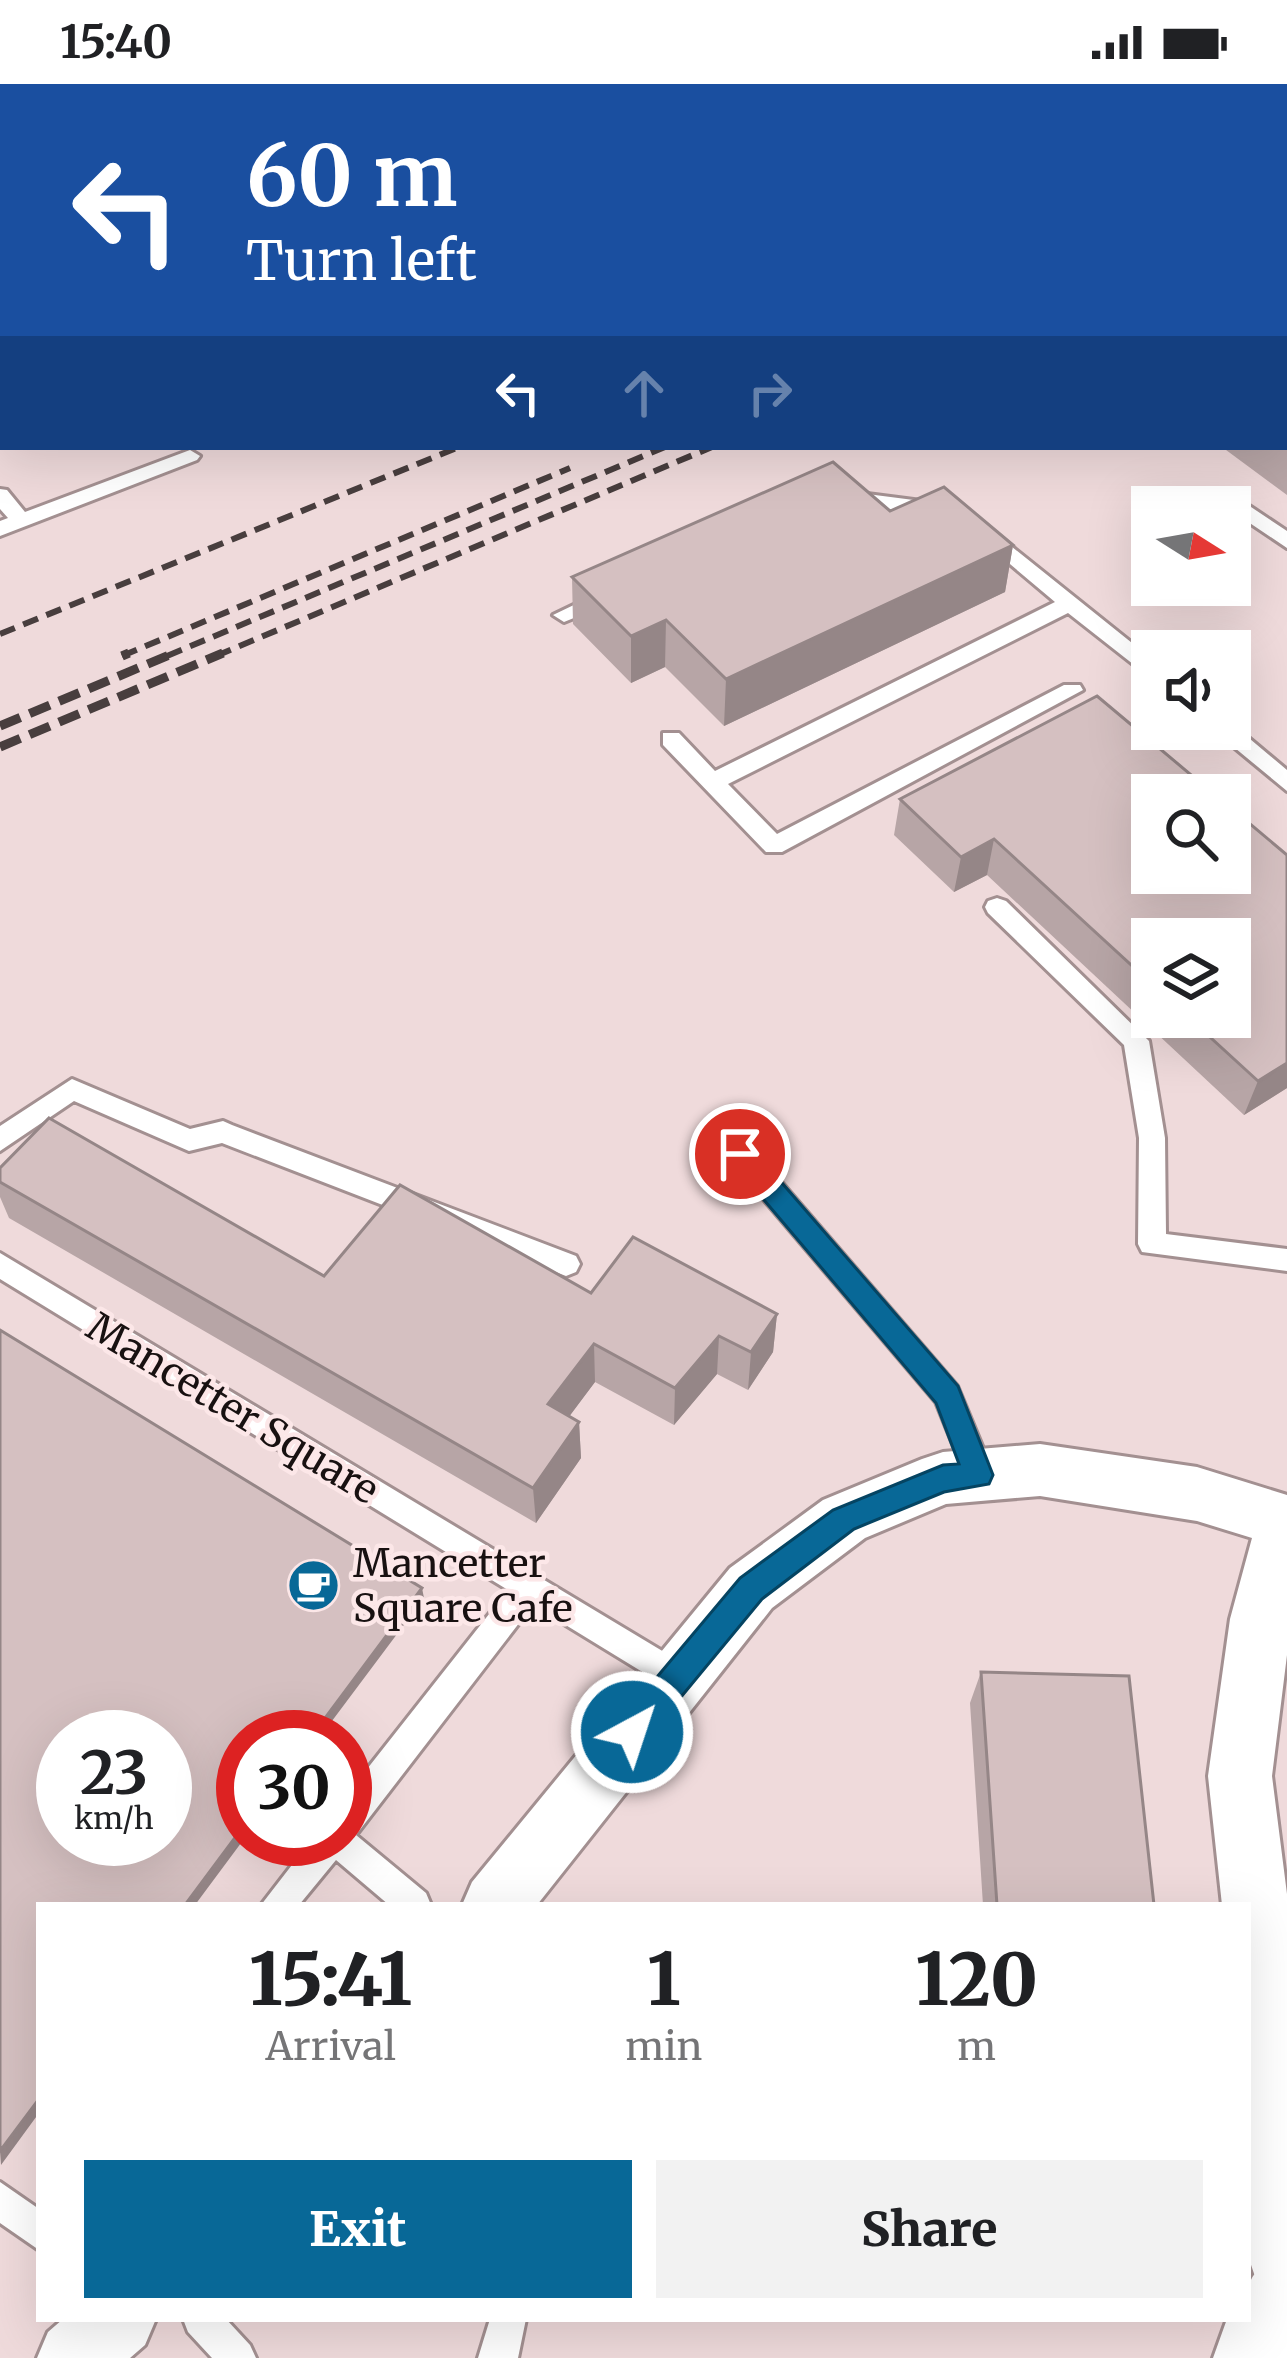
<!DOCTYPE html>
<style>
body{margin:0;font-family:Merriweather,serif;background:#f2f2f2;color:#202124;height:100vh;display:flex;flex-direction:column;font-size:45px;white-space:nowrap}
*{box-sizing:border-box;margin:0}
p{font-size:39px;color:#757577}
.icon{flex:none;width:66px;height:66px;fill:none;stroke:currentColor;stroke-width:2;stroke-linecap:round;stroke-linejoin:round}
.map{position:relative;flex:1;overflow:hidden}
.panel{position:absolute;left:36px;top:1818px;width:1215px;height:420px;display:flex;flex-direction:column;background:#fff;border-radius:0px;box-shadow:0 12px 48px #0002}
.panel>*{flex:none}
.hud{position:absolute;left:0px;top:0px;width:1287px;height:366px;box-shadow:0 12px 48px #0002;background:#1a4fa0;color:#fff;overflow:hidden}
.needle{width:78px;rotate:101deg}
.controls{position:absolute;left:1131px;top:402px;display:grid;gap:24px}
.controls a{display:grid;place-items:center;width:120px;height:120px;border-radius:0px;background:#fff;box-shadow:0 12px 48px #0002;font-size:60px}
.speed{position:absolute;left:36px;top:1626px;display:flex;gap:24px;font-size:60px;font-weight:700;text-align:center}
.speed>*{display:grid;place-content:center;width:156px;height:156px;border-radius:50%;background:#fff;box-shadow:0 12px 48px #0002;line-height:1}
.speed small{font-size:30px;font-weight:400}
.speed .limit{border:18px solid #d22;background:#fff;color:#111}
.pin{position:absolute;display:grid;place-items:center;width:102px;height:102px;color:#fff;margin:-51px;border:6px solid #fff;border-radius:50%;box-shadow:0 3px 12px #0007}
.me{position:absolute;width:132px;margin:-66px;rotate:40deg;stroke-linejoin:round;filter:drop-shadow(0 0 9px #0008)}
.turn{display:flex;align-items:center;gap:42px;height:252px;padding:0 48px;font-size:54px}
.turn .icon{width:156px;height:156px;stroke-width:2.5}
.turn b{display:block;font-size:84px;line-height:102px}
.lanes{display:flex;align-items:center;height:114px;padding:0 48px;background:#0003;justify-content:center;gap:60px;direction:ltr}
.lanes .off{opacity:.35}
.eta{display:flex;justify-content:space-evenly;align-items:center;height:204px;text-align:center}
.eta b{font-size:72px;font-weight:800;line-height:84px}
.cta{display:flex;gap:24px;margin-top:auto;padding:24px 48px}
.cta a{flex:1;height:138px;border-radius:0px;background:#086897;color:#fff;font-size:48px;font-weight:800;line-height:138px;text-align:center}
.cta a+a{background:#f2f2f2;color:#202124}
.status{display:flex;justify-content:space-between;align-items:center;height:84px;padding:0 60px;background:#fff;direction:ltr}
.status svg{height:33px;fill:currentColor}
.map>svg:first-child{display:block}
.lines{fill:none;stroke-linecap:round;stroke-linejoin:round}
.service-casing{stroke:#a39091;stroke-width:6}
.minor-casing{stroke:#a39091;stroke-width:6}
.trunk-casing{stroke:#a39091;stroke-width:6}
.service{fill:#fff;fill-rule:evenodd}
.minor{fill:#fff;fill-rule:evenodd}
.trunk{fill:#fff;fill-rule:evenodd}
.rail-far1{stroke:#483e3e;stroke-width:6;stroke-dasharray:16 9;stroke-linecap:butt}
.rail{stroke:#483e3e;stroke-width:9;stroke-dasharray:22 10;stroke-linecap:butt}
.wall{fill:#b7a5a6;fill-rule:evenodd}
.shaded-wall{fill:#958687}
.building{fill:#d5c0c1;stroke:#958687;stroke-width:3;fill-rule:evenodd}
.route{fill:#086897;stroke:#054462;stroke-width:3}
.labels{text-anchor:middle;stroke-width:9;stroke-linejoin:round;paint-order:stroke}
.street-label{font-size:39px;fill:#181111;stroke:#fce7e8}
.poi-label{font-size:39px;fill:#181111;stroke:#fce7e8;text-anchor:start}
</style>
<div class="status"><b>15:40</b><svg viewBox="0 0 49 12"><path d="M0 12V9h3v3zM5 12V6h3v6zM10 12V3h3v9zM15 12V0h3v12zM26 1h20v11H26zM47 4h2v5h-2z"/></svg></div>
<div class="map">
<svg width="1287" height="2274" viewBox="0 0 1287 2274">
<rect width="100%" height="100%" fill="#efdadb"/>
<g class="lines">
<defs>
<path id="service" d="M831,0H850V1L829,3Z
M190,366L200,372L197,376L0,452V437L8,434L0,425V405L7,406L25,428Z
M844,407L937,419L947,426L937,433L837,419V409Z
M1230,409L1287,447V464L1223,421V411Z
M986,442L1152,575V595L1068,529L728,700L777,750L1064,601H1080L1083,606L782,768H766L663,661V649H679L715,687L1055,518L979,454L976,449Z
M605,506L616,513L613,518L564,538L553,531Z
M1231,639L1287,686V707L1212,645H1230Z
M997,814L1006,817L1149,957L1165,1054L1166,1150L1287,1165V1187L1142,1168L1138,1160L1139,1054L1124,961L988,829L985,823L988,817Z
M72,995L190,1045L223,1037L232,1041L576,1172L580,1180L576,1188L566,1192L222,1059L189,1067L74,1017L0,1067V1042Z
M741,1059L750,1062L957,1302L994,1391L989,1400L979,1404L969,1400L936,1318L732,1078L728,1070L732,1062Z
M0,1169L689,1583L694,1593L689,1603L678,1608L667,1603L533,1521L356,1751L426,1809L431,1821H389L336,1776L299,1821H261L312,1755H345V1713L508,1506L0,1195Z
M0,2098L39,2125V2166L0,2139Z
M183,2235H226L250,2261L256,2274H212L188,2248Z
M490,2235H526L518,2274H478Z"/>
<path id="minor" d="M0,0H29L30,3H3V11Z
M1040,1360L1197,1383L1287,1411V1571L1272,1692L1287,1810V2220L1261,2210L1248,2172V1821H1222L1208,1692L1230,1535L1252,1454L1197,1437L1040,1412L946,1420L865,1454L772,1524L537,1821H462L472,1798L730,1484L823,1416L922,1375L943,1368Z
M63,2235H156L145,2261L130,2274H37L48,2248Z"/>
<path id="trunk" d="M1287,2172V2274H1213L1227,2235H1248C1248,2192 1246,2189 1287,2172Z"/>
</defs>
<!-- service casing -->
<use href="#service" class="service-casing"/>
<!-- minor casing -->
<use href="#minor" class="minor-casing"/>
<!-- trunk casing -->
<use href="#trunk" class="trunk-casing"/>
<!-- service -->
<use href="#service" class="service"/>
<!-- minor -->
<use href="#minor" class="minor"/>
<!-- trunk -->
<use href="#trunk" class="trunk"/>
<!-- rail-far1 -->
<path class="rail-far1" d="M0,550L459,363
M122,572L570,384
M167,572L665,363
M216,572L712,363"/>
<!-- rail -->
<path class="rail" d="M122,572L129,569
M0,642L174,569
M0,663L223,569"/>
</g>
<!-- wall -->
<path class="wall" d="M1004,0H1055L1047,3H1009Z
M1287,263V411L1222,363H1284V264Z
M890,427L1013,461L1005,508L724,642L665,583L631,599L573,540L572,493Z
M1097,612L1287,1004L1244,1031L987,791L954,808L894,751L900,715ZM1152,855L1230,933H1152Z
M0,1084L324,1192L591,1209L777,1230L773,1268L748,1306L717,1290L674,1341L595,1298L569,1332L579,1338L581,1374L536,1439L9,1134L0,1113Z
M981,1588L1154,1821H983L970,1619Z"/>
<!-- shaded-wall -->
<path class="shaded-wall" d="M562,0H590L581,3H562Z
M1024,0H1055L1047,3H1024Z
M1013,461L1005,508L724,642L726,595Z
M666,536L665,583L631,599V552Z
M994,755L987,791L954,808L961,773Z
M1287,979V1004L1244,1031L1258,997Z
M777,1230L773,1268L748,1306L751,1268Z
M719,1252L717,1290L674,1341L675,1304Z
M594,1260L595,1298L551,1357L548,1320Z
M579,1338L581,1374L536,1439L533,1404Z
M422,1504L424,1514L320,1653H311Z
M243,1743L244,1755L195,1821H185Z
M39,2015V2029L1,2081L0,2067Z"/>
<!-- building -->
<path class="building" d="M132,0H316L320,3H123Z
M404,0H469L472,3H395Z
M484,0H536L540,3H475Z
M1287,263V354L1284,352V264Z
M833,378L890,427L944,403L1013,461L726,595L666,536L631,552L572,493Z
M1097,612L1215,711H1152V789H1230V723L1287,771V979L1258,997L1188,933H1230V855H1152V900L994,755L961,773L900,715Z
M49,1034L324,1192L400,1101L591,1209L633,1153L777,1230L751,1268L719,1252L675,1304L594,1260L548,1320L579,1338L533,1404L0,1098V1084Z
M0,1246L422,1504L311,1653H243V1743L185,1821H39V2015L0,2067ZM63,1653H165V1755H63Z
M981,1588L1129,1592L1154,1821H997Z"/>
<!-- route -->
<path class="route" d="M740,1059L750,1062L958,1302L993,1391L989,1400L944,1408L854,1445L762,1515L643,1659L632,1663L620,1659L616,1648L620,1637L740,1494L833,1426L943,1381L959,1380L936,1319L731,1077L727,1070Z"/>
<!-- icons -->
<defs>
<symbol id="cafe-disc" viewBox="-11 -11 22 22"><circle r="9.5" fill="#086897" stroke="#fce7e8"/><path d="M-5.5-4.5H6V0H3Q3 3.5 0 3.5H-2.5Q-5.5 3.5-5.5 0ZM3-3.2v2h1.7v-2ZM-6 4.5H4V6H-6Z" fill="#fff"/></symbol>
</defs>
<g fill-rule="evenodd">
<use href="#cafe-disc" x="284" y="1472" width="59" height="59"/>
</g>
<g class="labels">
<!-- street labels -->
<g class="street-label">
<text transform="translate(233 1324) rotate(31)" y="14">Mancetter Square</text>
</g>
<!-- poi labels -->
<g class="poi-label">
<text x="353" y="1493">Mancetter<tspan x="353" dy="45">Square Cafe</tspan></text>
</g>
</g>
</svg>
<div class="controls">
<a><svg class="needle" viewBox="-14 -14 28 28"><path d="M0-13l5 13h-10z" fill="#e53935"/><path d="M0 13l5-13h-10z" fill="#757577"/></svg></a>
<a><svg class="icon" aria-label="sound" viewBox="0 0 24 24"><path d="M4 9h4l5-4v14l-5-4H4zM17 9q2 3 0 6"/></svg></a>
<a><svg class="icon" aria-label="search" viewBox="0 0 24 24"><circle cx="10" cy="10" r="6"/><path d="M15 15l6 6"/></svg></a>
<a><svg class="icon" aria-label="layers" viewBox="0 0 24 24"><path d="M12 4l9 5-9 5-9-5zM3 14l9 5 9-5"/></svg></a>
</div>
<div class="speed"><div>23<small>km/h</small></div><div class="limit">30</div></div>
<div class="pin" style="left:740px;top:1070px;background:#d93025"><svg class="icon" aria-label="arrive" viewBox="0 0 24 24"><path d="M6 21V4h12l-3 4 3 4H6"/></svg></div>
<svg class="me" style="left:632px;top:1648px" viewBox="-20 -20 40 40"><circle r="17" fill="#086897" stroke="#fff" stroke-width="3"/><path d="M0-11L8 9 0 5-8 9z" fill="#fff"/></svg>
<div class="hud">
<div class="turn"><svg class="icon" aria-label="left" viewBox="0 0 24 24"><path d="M17 20v-9H6M10 6l-5 5 5 5"/></svg><div><b>60 m</b>Turn left</div></div>
<div class="lanes"><svg class="icon" aria-label="left" viewBox="0 0 24 24"><path d="M17 20v-9H6M10 6l-5 5 5 5"/></svg><svg class="icon off" aria-label="ahead" viewBox="0 0 24 24"><path d="M12 20V5M6 11l6-6 6 6"/></svg><svg class="icon off" aria-label="right" viewBox="0 0 24 24"><path d="M7 20v-9h11M14 6l5 5-5 5"/></svg></div>
</div>
<section class="panel">
<div class="eta">
<div><b>15:41</b><p>Arrival</p></div>
<div><b>1</b><p>min</p></div>
<div><b>120</b><p>m</p></div>
</div>
<div class="cta"><a>Exit</a><a>Share</a></div>
</section>
</div>
